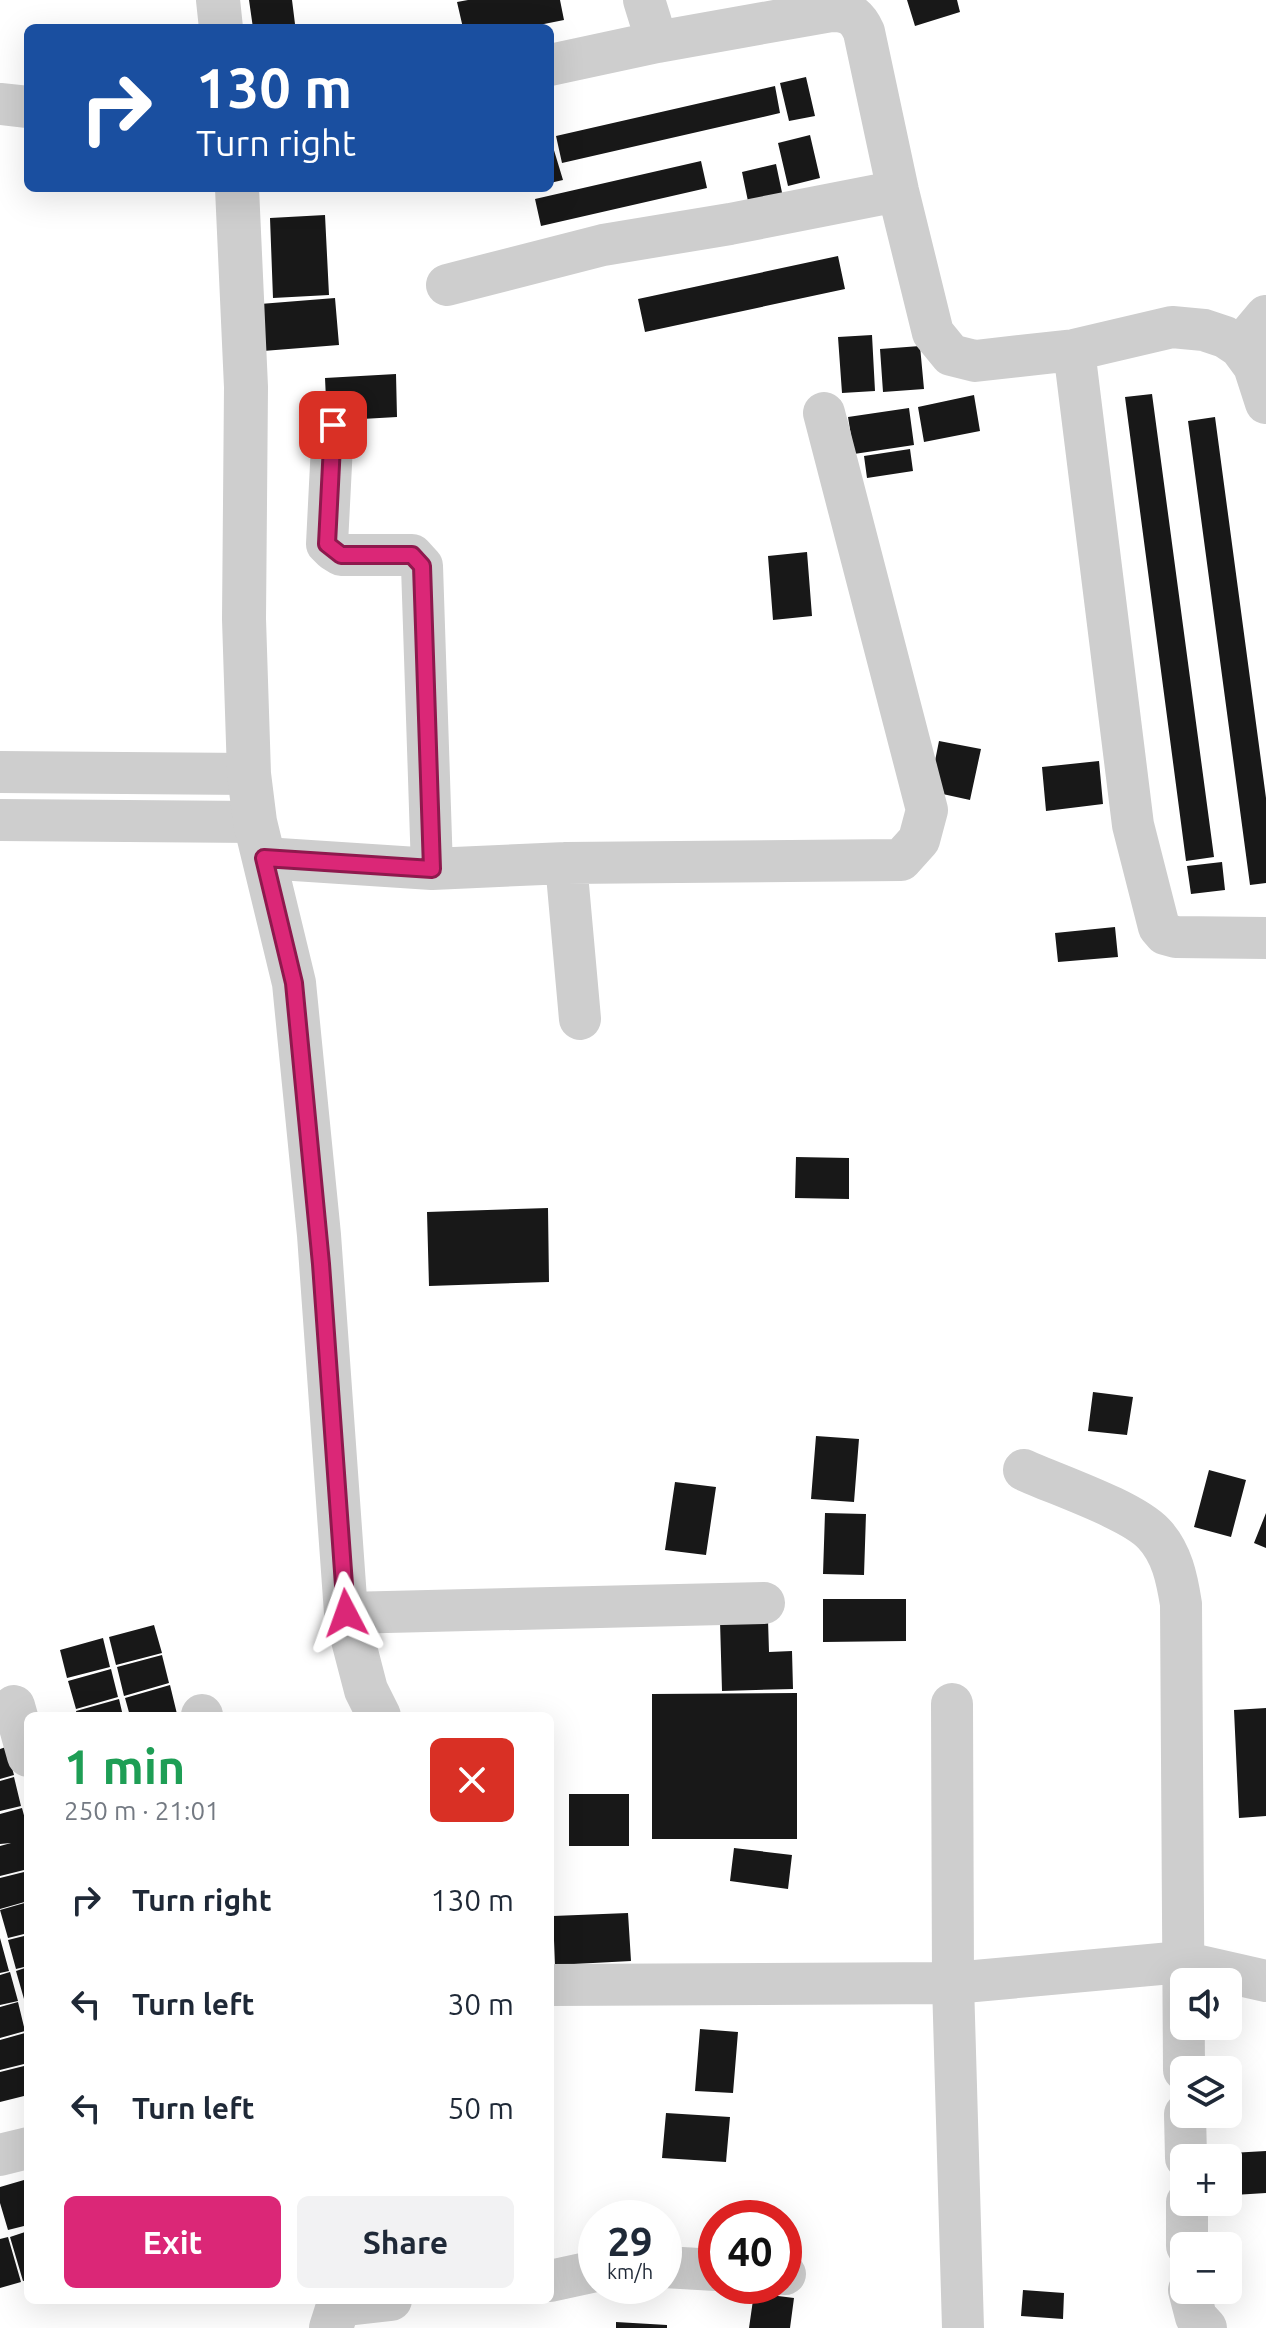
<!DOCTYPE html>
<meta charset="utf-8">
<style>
body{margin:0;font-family:Ubuntu,sans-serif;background:#f2f2f3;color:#1f2937;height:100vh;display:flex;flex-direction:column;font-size:30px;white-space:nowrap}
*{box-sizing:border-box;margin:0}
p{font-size:26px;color:#747a83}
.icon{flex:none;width:44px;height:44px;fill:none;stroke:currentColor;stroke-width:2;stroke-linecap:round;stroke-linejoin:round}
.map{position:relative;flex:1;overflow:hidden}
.sheet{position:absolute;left:24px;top:1712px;width:530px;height:592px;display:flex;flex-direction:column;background:#fff;border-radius:12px;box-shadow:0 8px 32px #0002}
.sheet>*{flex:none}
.guide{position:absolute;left:24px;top:24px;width:530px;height:168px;border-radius:12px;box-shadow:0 8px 32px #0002;background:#1a4fa0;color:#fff;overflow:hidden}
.fabs{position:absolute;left:1170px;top:1968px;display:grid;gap:16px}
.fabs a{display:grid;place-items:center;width:72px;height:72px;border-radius:12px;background:#fff;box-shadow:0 8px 32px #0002;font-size:40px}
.speed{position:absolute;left:578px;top:2200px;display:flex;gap:16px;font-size:40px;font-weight:700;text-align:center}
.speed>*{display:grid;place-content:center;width:104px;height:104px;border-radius:50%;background:#fff;box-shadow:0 8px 32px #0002;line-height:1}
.speed small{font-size:20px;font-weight:400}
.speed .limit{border:12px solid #d22;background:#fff;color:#111}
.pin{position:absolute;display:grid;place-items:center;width:68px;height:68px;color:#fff;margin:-34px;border-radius:16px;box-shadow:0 4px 12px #0006}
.me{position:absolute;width:88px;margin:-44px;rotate:356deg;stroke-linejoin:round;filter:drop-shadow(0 0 6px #0008)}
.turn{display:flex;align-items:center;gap:28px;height:168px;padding:0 40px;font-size:36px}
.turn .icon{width:104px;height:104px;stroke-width:2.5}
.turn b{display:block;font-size:56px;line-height:68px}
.round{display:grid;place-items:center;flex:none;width:84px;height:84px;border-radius:12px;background:#f2f2f3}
.head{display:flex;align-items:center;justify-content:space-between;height:136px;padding:0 40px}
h1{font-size:48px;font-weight:600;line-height:60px;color:#1e9e55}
.button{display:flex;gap:16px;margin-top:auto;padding:16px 40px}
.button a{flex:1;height:92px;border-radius:12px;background:#db2777;color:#fff;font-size:32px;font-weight:600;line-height:92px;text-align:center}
.button a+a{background:#f2f2f3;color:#1f2937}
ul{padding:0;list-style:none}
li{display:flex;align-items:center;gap:24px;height:104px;padding:0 40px}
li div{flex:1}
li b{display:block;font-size:30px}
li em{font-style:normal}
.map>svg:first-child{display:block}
.building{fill:#181818}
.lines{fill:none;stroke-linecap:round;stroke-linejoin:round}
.minor{stroke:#cecece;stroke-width:42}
.tertiary{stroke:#cecece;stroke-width:44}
.route-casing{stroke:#8e194d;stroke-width:20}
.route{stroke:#db2777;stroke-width:14}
</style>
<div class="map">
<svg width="1266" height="2328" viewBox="0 0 1266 2328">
<rect width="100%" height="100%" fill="#fff"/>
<!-- building -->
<path class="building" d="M249,0H292L295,24L253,28Z
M468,0H560L564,20L524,28H463L457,2Z
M907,0H957L960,12L915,26Z
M806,77L815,116L789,121L780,83Z
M775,86L780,113L562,163L556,136Z
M810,135L820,178L788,186L778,143Z
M550,137L563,180L550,183Z
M701,161L707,188L541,226L535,199Z
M776,164L784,202L750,211L742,172Z
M325,215L329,295L273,298L270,218Z
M838,256L845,289L645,332L638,299Z
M335,298L339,345L263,351L260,304Z
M872,335L875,391L842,393L838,337Z
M920,346L924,389L883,392L880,349Z
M396,374L397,417L327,421L325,378Z
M1152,394L1214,857L1186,861L1125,397Z
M974,395L980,431L924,442L918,407Z
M909,408L914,445L854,454L848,417Z
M1215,417L1266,798V883L1250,885L1188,421Z
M910,449L913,471L867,478L864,456Z
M807,552L812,616L773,620L768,556Z
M939,741L981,749L970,800L929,791Z
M1099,761L1103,804L1046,811L1042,767Z
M1222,862L1225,890L1191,894L1187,866Z
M1115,927L1118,957L1058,962L1055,933Z
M796,1157L849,1158V1199L795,1198Z
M548,1208L549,1282L429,1286L427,1212Z
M1093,1392L1133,1397L1127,1435L1088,1431Z
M816,1436L859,1439L854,1502L811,1499Z
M1209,1470L1246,1480L1231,1537L1194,1527Z
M675,1482L716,1487L706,1555L665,1550Z
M825,1513L866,1514L864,1575L823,1574Z
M1266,1513V1548L1254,1543Z
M823,1599H906V1641L823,1642Z
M768,1620L769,1652L792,1651L793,1689L722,1691L720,1621Z
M154,1625L162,1653L116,1665L109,1637Z
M103,1638L110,1667L67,1678L60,1650Z
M162,1655L169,1683L124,1696L117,1667Z
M111,1669L118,1697L76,1709L68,1681Z
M170,1685L177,1714L170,1716H130L125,1698Z
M797,1693V1839H652V1694Z
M119,1699L123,1716H77L76,1711Z
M1266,1708V1816L1239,1818L1234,1710Z
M6,1747L14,1775L0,1779V1749Z
M14,1777L21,1806L0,1811V1781Z
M569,1794H629V1846H569Z
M22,1808L28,1830V1869L0,1876V1846L11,1843L0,1844V1814Z
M734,1848L792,1855L788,1889L730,1881Z
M28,1871V1901L0,1909V1878Z
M28,1902V1933L8,1938L0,1910Z
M628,1913L631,1961L555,1965L553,1916Z
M28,1935V1966L16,1969L8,1940Z
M0,1938L9,1971L0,1973Z
M28,1967V1998L24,1999L16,1971Z
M10,1972L18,2001L0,2005V1975Z
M18,2002L25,2031L0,2038V2007Z
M700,2029L738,2032L733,2093L695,2091Z
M25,2033L28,2043V2063L0,2070V2040Z
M28,2065V2095L0,2102V2072Z
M666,2113L730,2117L726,2162L662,2158Z
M1266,2151V2193L1234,2195L1231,2153Z
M24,2180L28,2193V2225L8,2230L0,2203V2187Z
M28,2231V2280L23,2281L10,2237Z
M8,2237L21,2282L0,2288V2239Z
M1023,2290L1064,2293L1063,2319L1021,2316Z
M754,2293L794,2298L790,2328H749Z
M616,2322L667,2325V2328H616Z"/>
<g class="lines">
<!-- minor -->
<path class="minor" d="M644,0L657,42
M550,65L657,42L831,11C849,11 857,16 864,32L898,191L933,333L951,355L975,361L1074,350L1172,327L1204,330L1225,337L1240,347L1254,366L1266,403
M0,104L28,107
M447,285L603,245L730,224L898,191
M1240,347L1266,316
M1074,350L1133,825L1159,927L1165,934L1176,937L1266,938
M333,425L327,544L333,550L341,555H412L422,566L432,869
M0,772L249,774
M0,820L255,822
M264,858L432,869L566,863L901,860L919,840L927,810L824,413
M566,863L580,1019
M1024,1470C1057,1485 1132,1510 1154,1534C1172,1553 1177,1579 1181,1604L1184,2070
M346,1613L764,1603
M952,1704L953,1983L963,2328
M14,1706L28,1756
M202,1715V1716
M550,1985L953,1983L1182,1962L1266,1981
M1185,2114L1186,2158
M0,2155L28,2148
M1187,2202V2246
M664,2267L716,2270
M784,2274H785
M550,2281L596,2271
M1189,2290L1196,2317L1206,2328
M338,2306L391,2300"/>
<!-- tertiary -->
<path class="tertiary" d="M218,0L221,28
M237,188L246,387L244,619L249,774L255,822L294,983L319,1235L346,1613L366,1690L379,1716
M331,2328L340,2300"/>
</g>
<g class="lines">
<defs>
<path id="route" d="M333,425L327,544L341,555H412L422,566L432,869L264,858L294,983L321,1264L346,1613"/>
</defs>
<!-- route casing -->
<use href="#route" class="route-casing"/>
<!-- route -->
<use href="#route" class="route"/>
</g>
</svg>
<div class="fabs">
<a><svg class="icon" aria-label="sound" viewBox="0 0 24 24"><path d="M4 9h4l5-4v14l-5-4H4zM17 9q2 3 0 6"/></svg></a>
<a><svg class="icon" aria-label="layers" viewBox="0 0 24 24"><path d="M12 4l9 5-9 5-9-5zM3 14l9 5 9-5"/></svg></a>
<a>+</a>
<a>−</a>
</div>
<div class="speed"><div>29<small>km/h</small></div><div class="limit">40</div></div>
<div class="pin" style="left:333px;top:425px;background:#d93025"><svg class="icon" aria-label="arrive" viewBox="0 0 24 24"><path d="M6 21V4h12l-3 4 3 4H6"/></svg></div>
<svg class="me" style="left:346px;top:1613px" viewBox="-20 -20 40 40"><path d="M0-17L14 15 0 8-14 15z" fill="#db2777" stroke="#fff" stroke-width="4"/></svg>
<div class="guide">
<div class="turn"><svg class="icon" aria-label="right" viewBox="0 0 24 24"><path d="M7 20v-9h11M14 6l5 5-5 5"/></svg><div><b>130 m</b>Turn right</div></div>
</div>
<section class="sheet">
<div class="head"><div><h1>1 min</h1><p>250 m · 21:01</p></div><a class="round" style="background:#d93025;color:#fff"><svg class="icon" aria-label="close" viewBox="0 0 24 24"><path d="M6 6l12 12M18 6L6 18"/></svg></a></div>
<ul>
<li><svg class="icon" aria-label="right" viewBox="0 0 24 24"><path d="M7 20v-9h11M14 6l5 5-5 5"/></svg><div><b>Turn right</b></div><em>130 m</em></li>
<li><svg class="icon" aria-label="left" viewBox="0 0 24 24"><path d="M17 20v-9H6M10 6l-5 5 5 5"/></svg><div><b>Turn left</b></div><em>30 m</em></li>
<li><svg class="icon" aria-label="left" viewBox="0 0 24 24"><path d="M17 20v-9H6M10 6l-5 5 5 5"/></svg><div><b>Turn left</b></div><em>50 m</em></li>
</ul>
<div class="button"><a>Exit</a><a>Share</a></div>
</section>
</div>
